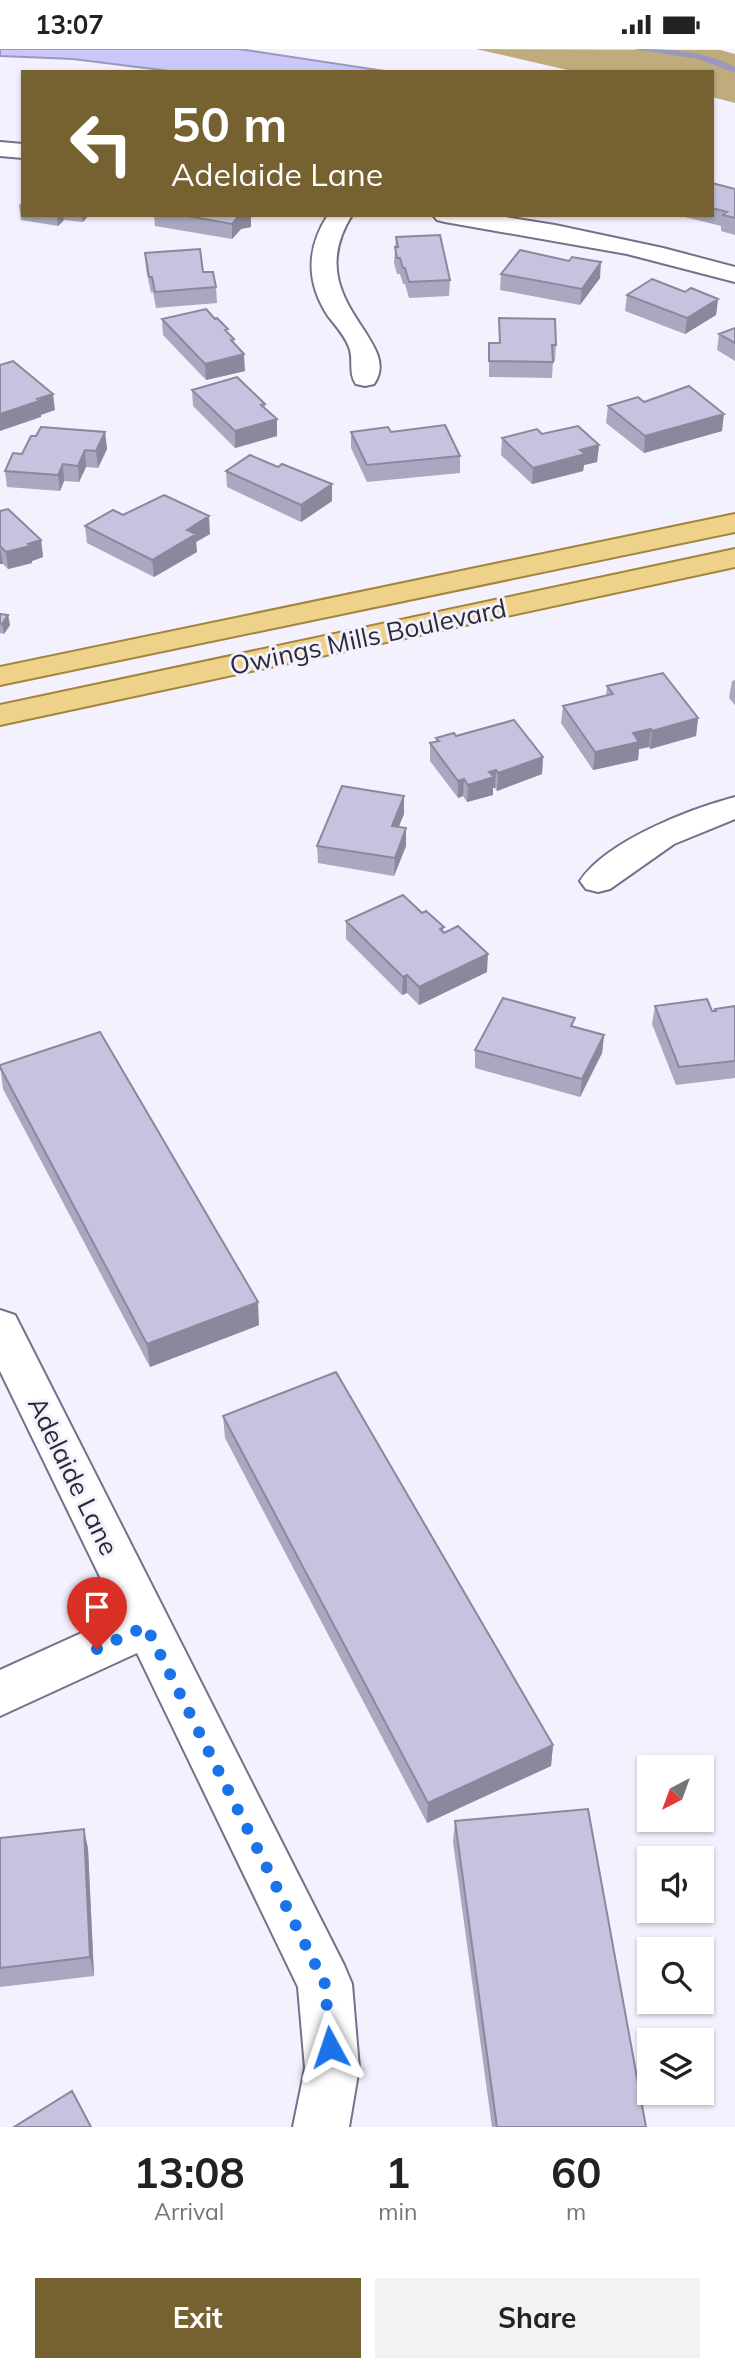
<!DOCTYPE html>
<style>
body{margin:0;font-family:Mulish,sans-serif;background:#f2f2f2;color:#222;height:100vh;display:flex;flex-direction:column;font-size:26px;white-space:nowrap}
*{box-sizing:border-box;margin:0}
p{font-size:23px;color:#767676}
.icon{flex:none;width:38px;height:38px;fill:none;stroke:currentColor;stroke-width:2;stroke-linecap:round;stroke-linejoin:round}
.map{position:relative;height:2078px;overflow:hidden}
.sheet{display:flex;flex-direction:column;background:#fff;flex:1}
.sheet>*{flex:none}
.banner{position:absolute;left:21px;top:21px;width:693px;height:147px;border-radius:0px;box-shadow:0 2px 5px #0004;background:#766131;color:#fff;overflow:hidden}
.needle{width:46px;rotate:221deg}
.buttons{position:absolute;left:637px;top:1706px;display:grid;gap:14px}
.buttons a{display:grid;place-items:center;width:77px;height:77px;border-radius:0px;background:#fff;box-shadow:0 2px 5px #0004;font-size:35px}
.pin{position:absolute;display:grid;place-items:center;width:60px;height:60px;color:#fff;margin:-72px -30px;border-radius:50% 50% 50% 0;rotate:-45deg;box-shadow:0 0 7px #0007}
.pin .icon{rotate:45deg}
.me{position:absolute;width:77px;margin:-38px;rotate:355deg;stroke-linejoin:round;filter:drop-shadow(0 0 5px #0008)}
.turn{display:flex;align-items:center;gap:24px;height:147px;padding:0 35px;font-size:32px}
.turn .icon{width:91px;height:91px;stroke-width:2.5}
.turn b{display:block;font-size:49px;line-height:60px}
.eta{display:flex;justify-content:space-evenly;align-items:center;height:119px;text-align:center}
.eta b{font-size:42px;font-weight:700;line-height:49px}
.cta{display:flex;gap:14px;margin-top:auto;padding:14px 35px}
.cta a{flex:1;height:80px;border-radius:0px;background:#766131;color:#fff;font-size:28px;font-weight:700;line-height:80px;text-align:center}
.cta a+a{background:#f2f2f2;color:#222}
.status{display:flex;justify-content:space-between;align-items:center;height:49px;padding:0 35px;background:#fff;direction:ltr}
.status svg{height:19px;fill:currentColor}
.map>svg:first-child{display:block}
.forest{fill:#c0ab7d}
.water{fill:#cbc7f8;stroke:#9b98be;stroke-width:2}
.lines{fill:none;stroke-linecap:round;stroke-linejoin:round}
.stream{fill:#9b98be;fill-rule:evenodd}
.minor-casing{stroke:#73718b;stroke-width:4}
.primary-casing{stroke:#a3843a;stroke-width:4}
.minor{fill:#fff;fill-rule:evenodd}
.primary{fill:#efd28a;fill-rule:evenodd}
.wall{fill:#a9a8c0}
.shaded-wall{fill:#8a889c}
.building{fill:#c5c3df;stroke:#8a889c;stroke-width:2}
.route{stroke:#1a73e8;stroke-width:12;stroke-dasharray:0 21.6}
.labels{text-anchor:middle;stroke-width:6;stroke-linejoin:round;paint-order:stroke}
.street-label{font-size:26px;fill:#2b2a35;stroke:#f2f1fd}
</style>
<div class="status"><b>13:07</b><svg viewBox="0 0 49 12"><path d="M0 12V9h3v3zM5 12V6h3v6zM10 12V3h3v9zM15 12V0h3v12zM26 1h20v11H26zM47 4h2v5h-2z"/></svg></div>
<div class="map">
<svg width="735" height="2078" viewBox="0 0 735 2078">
<rect width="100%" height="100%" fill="#f2f1fd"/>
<!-- forest -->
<path class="forest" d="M476,0L720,1L735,5V54L712,48V23H576Z"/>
<!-- water -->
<path class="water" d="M0,0H239L391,23H177L73,10L0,7Z"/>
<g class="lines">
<!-- stream -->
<path class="stream" d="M633,0C669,0 702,1 735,18V24L698,10Z"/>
<defs>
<path id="minor" d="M0,93L23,95V109L0,107Z
M328,166H352C298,252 405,291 374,335L365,337L356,335C348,324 354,310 349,298C345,287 336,277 328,267C306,233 306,200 328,166Z
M433,166H493L555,176L663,199L735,218V233L627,205L445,173L437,171Z
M735,748V770L674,795L610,840L598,843L586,840L580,832C606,792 690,760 735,748Z
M0,1261L15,1266L344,1916L352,1935L359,2019L349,2078H293L305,2019L298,1938L137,1604L0,1667V1621L119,1567L0,1322Z"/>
<path id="primary" d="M735,465V483L0,636V618Z
M735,500V518L0,676V656Z"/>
</defs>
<!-- minor casing -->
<use href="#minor" class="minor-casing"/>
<!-- primary casing -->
<use href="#primary" class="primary-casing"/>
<!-- minor -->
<use href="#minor" class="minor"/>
<!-- primary -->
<use href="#primary" class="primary"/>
</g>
<!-- wall -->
<path class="wall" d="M712,134L735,140V186L721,182V177L681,167V166H712Z
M23,152V166H89L83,173L64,171L58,177L21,171L19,156Z
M154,166H251V178L241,180L232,190L155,177Z
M396,188L450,231L449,247L409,249L405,235H403L400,225H397L394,214Z
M145,204L203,223L216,238L217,254L156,259L153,243L151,244L146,220Z
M501,225L600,229L580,256L500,241Z
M627,246L718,250L716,266L685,285L625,262Z
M499,269L556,296L555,312H553L552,329L489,328V294H499Z
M162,270L228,284L234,290V294L245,322L206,331L163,286Z
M735,279V312L717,301L719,285Z
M192,341L265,355V359L277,370V387L235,399L193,357Z
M644,353L722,382L644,404L606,374L608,357Z
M105,383L107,400L98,419L86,418L79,433L64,432L60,442L7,438L5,422L22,405L36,387Z
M351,383H391L460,407V424L367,433L351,399Z
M542,385L599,396L597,413L584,416L583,422L532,435L501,406L502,389Z
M226,422L332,452L301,473L227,438Z
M0,462L41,491L43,508L32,512V514L8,520L3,515H0Z
M123,466L210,485L196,493L197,503L154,528L87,494L85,477Z
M0,565L8,566L10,576L4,585L0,584Z
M735,631V656L729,649L732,632Z
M607,637L698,669L696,687L650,700L649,698L639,700L638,711L593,721L561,674L563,657L606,647Z
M456,687L543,708L542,725L497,742L495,739H493V746L467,753L463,747L458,749L430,712V694L436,692V689Z
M404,747V765L398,778L406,779V797L394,827L318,814L317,797Z
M422,864L444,878L443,883L487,923L419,956L407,944L402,946L346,890V872Z
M655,957L714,962L715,960L735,957V1029L676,1036L652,975Z
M574,978L604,986L602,1004L580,1048L475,1019V1001Z
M0,1016L259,1276L150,1318L3,1040Z
M223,1367L553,1696L551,1717L427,1774L225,1389Z
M455,1772L646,2078H492L453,1793Z
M84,1780L88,1800L94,1927L0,1938V1789Z"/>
<!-- shaded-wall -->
<path class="shaded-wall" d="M57,166H63L64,171L58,177Z
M82,166H89L83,173Z
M239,166H251V178L241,180L232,190V175Z
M601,213L600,229L580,256L582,240Z
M718,250L716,266L685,285L687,269Z
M244,305L245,322L206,331L205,315Z
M53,345L55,361L41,366V368L0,382V365Z
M724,365L722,382L644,404L645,387Z
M277,370V387L235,399V382Z
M105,383L107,400L98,419L96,402Z
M599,396L597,413L584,416L583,422L532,435L533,419L580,401Z
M85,401L86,418L79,433L78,417Z
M63,415L64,432L60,442L58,426Z
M332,435V452L301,473V456Z
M209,467L210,485L196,493L197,503L154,528L152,511L187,481Z
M41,491L43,508L32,512V514L8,520L6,503Z
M0,497L3,515H0Z
M8,566L10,576L4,585L2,575Z
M698,669L696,687L650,700L652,682Z
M651,680L649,698L639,700L638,711L593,721L595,703L633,684Z
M543,708L542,725L497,742L498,724Z
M496,721L495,739H493V746L467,753L468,736L489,723Z
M464,730L463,747L458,749V732Z
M404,747V765L392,795V777Z
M406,779V797L394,827L395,809Z
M488,905L487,923L419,956V938Z
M407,926V944L402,946L403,928Z
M604,986L602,1004L580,1048L582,1030Z
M258,1253L259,1276L150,1318L147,1295Z
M553,1696L551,1717L427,1774L428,1754Z
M84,1780L88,1800L94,1927L90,1908Z"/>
<!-- building -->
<path class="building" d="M712,134L735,140V169L723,166L727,163L712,159Z
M182,166H239L232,175Z
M440,186L450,231L409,233L405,219H403L400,209H397L395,198H398L396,188Z
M200,200L203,223H213L216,238L155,243L152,228H149L145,204Z
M520,201L569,212L572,208L601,213L582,240L501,225Z
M652,230L685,243L691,239L718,250L687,269L627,246Z
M206,260L215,270L217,269L228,280L225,281L234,290L231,291L244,305L205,315L162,270Z
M499,269L555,270L556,296H552L553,313L489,312V294H500Z
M735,279V294L719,285Z
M13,312L53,345L37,350L39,352L0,365V316Z
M237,328L265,355L261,356L277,370L235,382L192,341Z
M689,337L724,365L645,387L608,357L638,348L644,353Z
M445,376L460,407L367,416L351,383L388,378L391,383Z
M578,377L599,396L580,401L585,405L533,419L502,389L537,380L542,385Z
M41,378L105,383L96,402L85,401L78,417L63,415L58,426L5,422L13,404L22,405L31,387H36Z
M250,406L278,418L282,415L332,435L301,456L226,422Z
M164,446L209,467L187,481L196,485L152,511L85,477L113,461L123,466Z
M8,460L41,491L28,495L30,497L6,503L0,497V462Z
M0,565L8,566L2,575H0Z
M663,624L698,669L652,682L651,680L633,684L639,693L595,703L563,657L613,645L607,637Z
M514,671L543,708L498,724L496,721L489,723L494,728L468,736L464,730L458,732L430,694L439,692L436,689L454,684L456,687Z
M342,737L404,747L392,777L406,779L395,809L317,797Z
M403,846L422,864L426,862L444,878L440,880L444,884L458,877L488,905L419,938L407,926L403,928L346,872Z
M503,949L575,969L571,977L604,986L582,1030L475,1001Z
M707,950L712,962H716L715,960L735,957V1012L679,1018L655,957Z
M100,983L258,1253L147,1295L0,1018V1016Z
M336,1323L553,1696L428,1754L223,1367Z
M588,1760L646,2078H497L455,1772Z
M84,1780L90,1908L0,1919V1789Z
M72,2042L91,2078H14Z"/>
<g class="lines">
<!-- route -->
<path class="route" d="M97,1600L146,1577L325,1935L330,1998"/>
</g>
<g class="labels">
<!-- street labels -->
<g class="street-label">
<text transform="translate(368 588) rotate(-12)" y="9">Owings Mills Boulevard</text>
<text transform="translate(73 1427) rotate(64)" y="9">Adelaide Lane</text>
</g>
</g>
</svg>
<div class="buttons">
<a><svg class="needle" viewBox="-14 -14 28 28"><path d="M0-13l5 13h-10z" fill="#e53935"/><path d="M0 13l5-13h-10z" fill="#767676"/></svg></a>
<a><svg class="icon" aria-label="sound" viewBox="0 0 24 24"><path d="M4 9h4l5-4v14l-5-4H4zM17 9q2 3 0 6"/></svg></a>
<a><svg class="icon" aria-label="search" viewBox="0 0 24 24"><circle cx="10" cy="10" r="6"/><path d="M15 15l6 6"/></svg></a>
<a><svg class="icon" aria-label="layers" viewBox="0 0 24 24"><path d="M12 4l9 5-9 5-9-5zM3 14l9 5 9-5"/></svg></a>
</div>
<div class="pin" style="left:97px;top:1600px;background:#d93025"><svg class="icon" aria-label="arrive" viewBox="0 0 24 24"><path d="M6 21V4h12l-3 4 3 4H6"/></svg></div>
<svg class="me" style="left:330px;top:1998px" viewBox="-20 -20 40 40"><path d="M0-17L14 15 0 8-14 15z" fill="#1a73e8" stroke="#fff" stroke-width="4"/></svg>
<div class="banner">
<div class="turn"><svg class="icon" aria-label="left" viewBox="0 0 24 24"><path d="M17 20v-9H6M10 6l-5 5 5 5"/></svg><div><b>50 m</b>Adelaide Lane</div></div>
</div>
</div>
<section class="sheet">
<div class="eta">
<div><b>13:08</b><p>Arrival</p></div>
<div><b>1</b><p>min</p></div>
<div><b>60</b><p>m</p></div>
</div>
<div class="cta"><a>Exit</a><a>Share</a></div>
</section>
